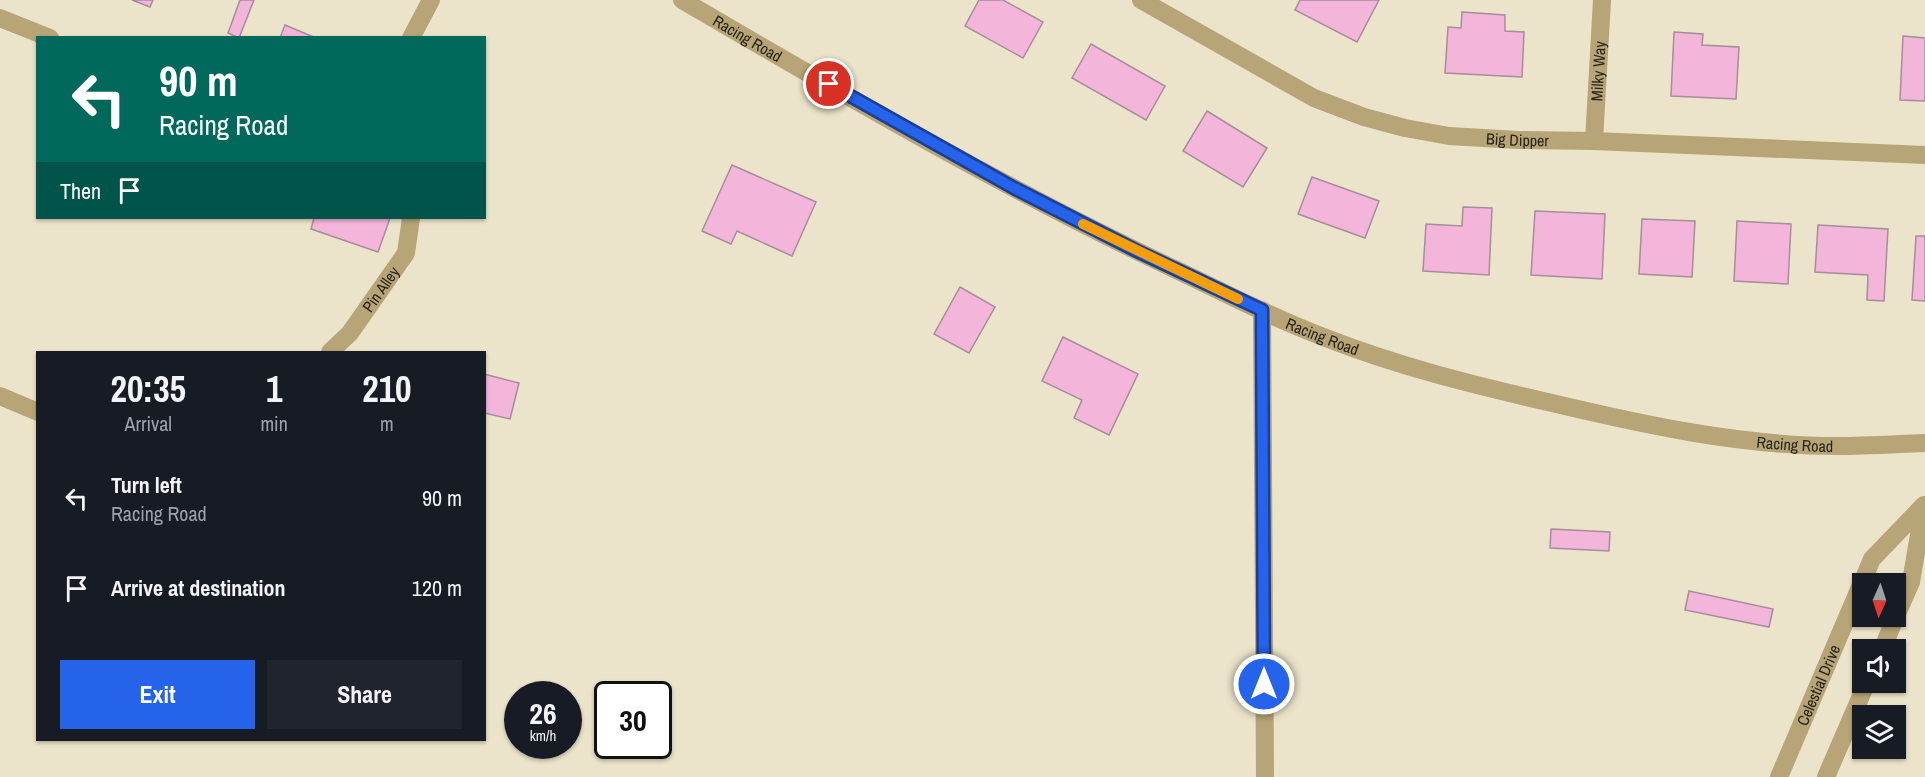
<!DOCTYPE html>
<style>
body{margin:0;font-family:"Archivo Narrow",sans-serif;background:#20242c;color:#f1f3f6;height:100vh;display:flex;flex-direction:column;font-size:22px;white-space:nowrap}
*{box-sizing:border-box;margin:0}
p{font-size:20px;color:#9ea1a6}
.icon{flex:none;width:33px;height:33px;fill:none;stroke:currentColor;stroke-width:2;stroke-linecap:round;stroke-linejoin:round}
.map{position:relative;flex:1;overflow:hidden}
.panel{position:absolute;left:36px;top:351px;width:450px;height:390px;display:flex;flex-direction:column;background:#171b24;border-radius:0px;box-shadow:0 2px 4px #0004}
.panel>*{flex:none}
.banner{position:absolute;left:36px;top:36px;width:450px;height:183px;border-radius:0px;box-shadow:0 2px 4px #0004;background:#00695c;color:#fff;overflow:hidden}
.needle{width:39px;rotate:183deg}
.tools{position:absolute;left:1852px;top:573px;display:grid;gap:12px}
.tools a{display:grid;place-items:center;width:54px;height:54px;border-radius:0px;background:#171b24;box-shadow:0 2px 4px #0004;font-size:30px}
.speed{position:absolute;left:504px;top:681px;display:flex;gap:12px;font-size:30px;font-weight:700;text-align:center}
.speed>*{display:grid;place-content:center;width:78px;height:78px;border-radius:50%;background:#171b24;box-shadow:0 2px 4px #0004;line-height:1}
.speed small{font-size:15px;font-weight:400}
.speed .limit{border:3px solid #111;border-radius:9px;background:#fff;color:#111}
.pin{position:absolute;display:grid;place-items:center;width:51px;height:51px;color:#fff;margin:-26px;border:3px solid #fff;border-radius:50%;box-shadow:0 2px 6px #0007}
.me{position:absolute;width:66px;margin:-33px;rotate:0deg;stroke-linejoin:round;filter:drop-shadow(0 0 4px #0008)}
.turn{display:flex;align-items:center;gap:21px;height:126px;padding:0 24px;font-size:27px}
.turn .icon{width:78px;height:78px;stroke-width:2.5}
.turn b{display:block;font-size:42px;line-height:51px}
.then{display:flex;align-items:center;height:57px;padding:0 24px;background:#0003;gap:12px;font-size:22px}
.eta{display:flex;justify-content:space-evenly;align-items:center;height:102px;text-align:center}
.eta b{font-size:36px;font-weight:800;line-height:42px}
.primary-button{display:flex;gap:12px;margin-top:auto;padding:12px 24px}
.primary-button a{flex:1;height:69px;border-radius:0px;background:#2563eb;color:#fff;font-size:24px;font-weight:800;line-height:69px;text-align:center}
.primary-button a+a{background:#20242c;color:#f1f3f6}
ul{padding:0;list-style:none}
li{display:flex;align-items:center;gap:18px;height:90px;padding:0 24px}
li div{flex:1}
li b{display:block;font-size:22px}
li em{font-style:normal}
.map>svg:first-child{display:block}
.building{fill:#f3b5da;stroke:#a68d9b;stroke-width:1.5}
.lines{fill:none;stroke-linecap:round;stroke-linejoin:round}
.minor{stroke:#b7a477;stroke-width:18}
.route-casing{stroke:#184099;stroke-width:15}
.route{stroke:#2563eb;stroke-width:10}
.slow{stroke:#f59e0b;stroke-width:10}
.labels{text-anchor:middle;stroke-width:4.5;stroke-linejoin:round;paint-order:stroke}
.street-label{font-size:16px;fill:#28251c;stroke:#f8f1d7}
</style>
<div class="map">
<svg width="1925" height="777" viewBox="0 0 1925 777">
<rect width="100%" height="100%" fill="#ebe4ca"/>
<!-- building -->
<path class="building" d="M132,0H153L150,7Z
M240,0H254L239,38L228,33Z
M979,0H1003L1043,22L1023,58L965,26Z
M1300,0H1379L1357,42L1295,10Z
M1462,12L1505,15V31L1524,32L1522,77L1445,73L1448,27L1461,28Z
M285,25L316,38H280Z
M1674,32L1703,34L1702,45L1739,47L1736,99L1671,96Z
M1903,36L1925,38V101L1900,100Z
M1091,44L1165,86L1146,120L1072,78Z
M1207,111L1267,148L1243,187L1183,151Z
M732,165L816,202L792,256L737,231L731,244L702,231Z
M1312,177L1379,201L1365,238L1298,214Z
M1463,207L1492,208L1489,275L1423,271L1426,224L1462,226Z
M1535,211L1605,214L1602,279L1531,275Z
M314,218H390L378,252L311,229Z
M1642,219L1695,221L1692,277L1639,274Z
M1737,221L1791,224L1788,284L1734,281Z
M1818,225L1888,229L1884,301L1867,300L1868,275L1815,272Z
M1916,236H1925V301L1912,300Z
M960,287L995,307L969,353L934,334Z
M1063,337L1138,374L1109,435L1074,418L1082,400L1042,381Z
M484,374L519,383L510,419L484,413Z
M1551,529L1610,532L1609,551L1550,548Z
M1689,591L1773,609L1769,627L1685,610Z"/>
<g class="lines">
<!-- minor -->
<g class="minor">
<path id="s1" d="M682,0C846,96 1012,193 1185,274C1231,296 1277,320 1326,338C1400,367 1474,385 1552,403C1645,425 1741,446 1838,446C1867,446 1896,444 1925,443"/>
<path id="s2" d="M1141,0L1314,98L1364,117L1405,128L1449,136L1518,140L1594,141L1925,155"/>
<path d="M0,18L50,38"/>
<path d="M411,38L431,0"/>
<path id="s3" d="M1594,141L1602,0"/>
<path d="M1262,310L1265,777"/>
<path id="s4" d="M330,352L350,333L406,253L411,218"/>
<path d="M0,396L38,412"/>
<path d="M1896,616L1911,582L1924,505"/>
<path d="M1882,650L1896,616"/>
<path id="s5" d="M1779,777L1872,559L1923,506"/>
<path d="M1826,777L1867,682"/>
</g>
</g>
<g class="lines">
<defs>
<path id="route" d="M829,84L1014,188L1137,251L1262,310L1264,684"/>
</defs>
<!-- route casing -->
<use href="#route" class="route-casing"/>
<!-- route -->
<use href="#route" class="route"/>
<!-- slow -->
<path class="slow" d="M1083,224L1238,299"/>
</g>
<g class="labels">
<!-- street labels -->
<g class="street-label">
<text dy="6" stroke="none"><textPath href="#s1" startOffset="76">Racing Road</textPath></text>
<text dy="6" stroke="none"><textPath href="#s3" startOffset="70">Milky Way</textPath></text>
<text dy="6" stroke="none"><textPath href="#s2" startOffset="408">Big Dipper</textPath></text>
<text dy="6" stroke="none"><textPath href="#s4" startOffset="81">Pin Alley</textPath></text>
<text dy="6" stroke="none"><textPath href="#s1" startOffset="724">Racing Road</textPath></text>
<text dy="6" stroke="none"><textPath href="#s1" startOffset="1210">Racing Road</textPath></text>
<text dy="6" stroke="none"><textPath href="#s5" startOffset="100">Celestial Drive</textPath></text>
</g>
</g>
</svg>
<div class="tools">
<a><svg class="needle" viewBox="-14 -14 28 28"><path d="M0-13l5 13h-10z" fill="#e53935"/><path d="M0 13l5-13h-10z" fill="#9ea1a6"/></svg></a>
<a><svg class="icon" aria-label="sound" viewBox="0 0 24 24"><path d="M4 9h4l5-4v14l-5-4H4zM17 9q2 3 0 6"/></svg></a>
<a><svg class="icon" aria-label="layers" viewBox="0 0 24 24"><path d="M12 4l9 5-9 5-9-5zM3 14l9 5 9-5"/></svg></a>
</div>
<div class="speed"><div>26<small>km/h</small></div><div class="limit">30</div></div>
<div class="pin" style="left:829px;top:84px;background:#d93025"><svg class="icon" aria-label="arrive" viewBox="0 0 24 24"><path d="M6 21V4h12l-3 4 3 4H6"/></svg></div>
<svg class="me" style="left:1264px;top:684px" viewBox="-20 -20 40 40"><circle r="17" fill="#2563eb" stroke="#fff" stroke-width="3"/><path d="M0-11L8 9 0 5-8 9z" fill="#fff"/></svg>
<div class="banner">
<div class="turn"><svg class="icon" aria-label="left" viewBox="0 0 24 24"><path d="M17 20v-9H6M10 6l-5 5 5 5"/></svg><div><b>90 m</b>Racing Road</div></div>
<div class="then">Then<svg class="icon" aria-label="arrive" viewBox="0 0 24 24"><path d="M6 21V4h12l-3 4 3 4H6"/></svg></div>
</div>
<section class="panel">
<div class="eta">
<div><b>20:35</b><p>Arrival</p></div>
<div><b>1</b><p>min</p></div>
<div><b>210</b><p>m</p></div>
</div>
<ul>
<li><svg class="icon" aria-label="left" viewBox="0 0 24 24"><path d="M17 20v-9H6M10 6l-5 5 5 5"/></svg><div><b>Turn left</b><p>Racing Road</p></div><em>90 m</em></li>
<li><svg class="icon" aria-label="arrive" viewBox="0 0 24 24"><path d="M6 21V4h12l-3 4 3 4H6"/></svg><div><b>Arrive at destination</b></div><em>120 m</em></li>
</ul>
<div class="primary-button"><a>Exit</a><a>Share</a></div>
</section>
</div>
